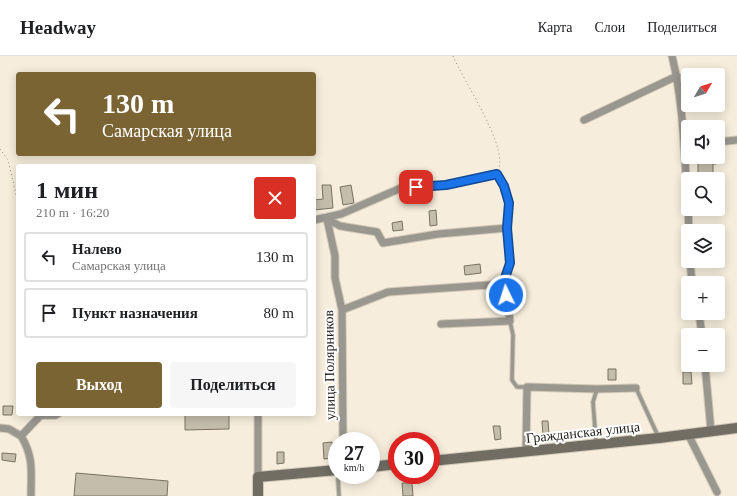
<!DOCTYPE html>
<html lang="ru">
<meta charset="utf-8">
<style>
body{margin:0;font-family:Georgia,serif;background:#f6f6f6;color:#202124;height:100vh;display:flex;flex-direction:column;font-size:15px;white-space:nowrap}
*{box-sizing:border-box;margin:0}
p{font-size:13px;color:#757577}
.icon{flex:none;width:22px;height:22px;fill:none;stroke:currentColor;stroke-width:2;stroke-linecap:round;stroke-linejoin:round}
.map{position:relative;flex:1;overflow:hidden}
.side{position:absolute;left:16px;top:108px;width:300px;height:252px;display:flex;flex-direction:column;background:#fff;border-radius:4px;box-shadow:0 2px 10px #0003}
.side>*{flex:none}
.guide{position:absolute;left:16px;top:16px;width:300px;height:84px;border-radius:4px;box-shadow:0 2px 10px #0003;background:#7a6433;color:#fff;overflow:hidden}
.needle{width:26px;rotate:51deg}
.fabs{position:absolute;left:681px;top:12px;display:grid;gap:8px}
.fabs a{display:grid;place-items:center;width:44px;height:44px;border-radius:4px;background:#fff;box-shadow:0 2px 10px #0003;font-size:20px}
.speed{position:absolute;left:328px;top:376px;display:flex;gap:8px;font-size:20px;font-weight:700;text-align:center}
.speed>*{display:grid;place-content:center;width:52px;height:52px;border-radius:50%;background:#fff;box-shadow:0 2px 10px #0003;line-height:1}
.speed small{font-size:10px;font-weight:400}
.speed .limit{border:6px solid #d22;background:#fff;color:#111}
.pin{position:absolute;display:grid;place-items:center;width:34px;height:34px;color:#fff;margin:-17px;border-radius:8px;box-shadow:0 2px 6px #0006}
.me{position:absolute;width:44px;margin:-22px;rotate:356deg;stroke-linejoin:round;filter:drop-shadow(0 0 3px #0008)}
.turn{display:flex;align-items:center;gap:14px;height:84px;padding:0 20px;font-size:18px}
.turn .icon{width:52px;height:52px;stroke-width:2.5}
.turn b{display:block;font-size:28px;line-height:34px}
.round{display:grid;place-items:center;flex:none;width:42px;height:42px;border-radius:4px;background:#f6f6f6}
.headline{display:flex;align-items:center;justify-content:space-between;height:68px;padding:0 20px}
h1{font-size:24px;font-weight:800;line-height:30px}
.action{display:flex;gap:8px;margin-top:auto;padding:8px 20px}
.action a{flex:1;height:46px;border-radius:4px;background:#7a6433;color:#fff;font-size:16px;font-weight:800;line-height:46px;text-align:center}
.action a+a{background:#f6f6f6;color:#202124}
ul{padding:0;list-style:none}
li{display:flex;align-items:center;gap:12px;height:50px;margin:0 8px 6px;padding:0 12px;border:2px solid #e0e0e0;border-radius:4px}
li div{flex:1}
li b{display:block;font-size:15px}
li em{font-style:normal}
header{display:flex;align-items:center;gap:24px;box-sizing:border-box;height:56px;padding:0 20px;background:#fff;border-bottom:1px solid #e0e0e0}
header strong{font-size:19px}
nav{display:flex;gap:22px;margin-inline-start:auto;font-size:14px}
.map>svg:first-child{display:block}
.building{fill:#c4bdac;stroke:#797263}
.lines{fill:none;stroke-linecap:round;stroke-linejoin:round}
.lane-casing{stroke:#d0c8b9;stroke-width:5.5}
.street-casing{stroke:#d0c8b9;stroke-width:9}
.secondary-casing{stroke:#d0c8b9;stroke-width:12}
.path{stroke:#8e887d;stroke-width:1;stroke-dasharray:1 3;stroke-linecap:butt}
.lane{stroke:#9a978f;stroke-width:3.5}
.street{stroke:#9a978f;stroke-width:7}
.secondary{stroke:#726d63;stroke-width:10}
.route-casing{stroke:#114b97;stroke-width:10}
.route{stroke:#1a73e8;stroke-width:7}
.labels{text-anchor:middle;stroke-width:4;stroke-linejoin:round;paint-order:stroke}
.street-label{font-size:14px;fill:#211e18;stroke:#fff}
</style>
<header>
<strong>Headway</strong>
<nav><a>Карта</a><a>Слои</a><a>Поделиться</a></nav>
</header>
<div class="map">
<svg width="737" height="440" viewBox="0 0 737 440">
<rect width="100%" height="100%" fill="#f6eddc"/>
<!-- building -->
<path class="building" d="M716,101V108H713V121H698V102Z
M322,129H331L333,152L314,154V144L323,143Z
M351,129L354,147L343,149L340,131Z
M436,154L437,169L430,170L429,155Z
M402,165L403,174L393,175L392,167Z
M480,208L481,217L465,219L464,210Z
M608,313H616V324H608Z
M683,316H691L692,328H683Z
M3,350H13L12,359H3Z
M185,358H229V373L185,374Z
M542,365H548L549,379L543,380Z
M493,370H500L501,383L495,384Z
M332,386L334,402L324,403L323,387Z
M277,396H284V407L277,408Z
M2,397L16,398L15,406L2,404Z
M76,417L168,425L167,440H74Z
M402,427H412L413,440H403Z"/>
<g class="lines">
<defs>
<path id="lane" d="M497,118L504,130L509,147L507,172L510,207L503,228
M510,265L513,279L512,324L517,331H527
M636,332L658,380
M39,361H56L61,358
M596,386L593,346L597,333
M339,440L338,423L340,419"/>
<path id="street" d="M672,0C684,49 684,100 688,149
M584,64L677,20
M718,86L737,84
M688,153L689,175
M327,163L335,200V222L342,254L343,385
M327,163L340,170L377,176L383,187L438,178L507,172
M314,164L341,158L401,132L446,129L497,118
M690,205L692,227
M342,254L388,236L503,228L506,239L510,265L441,268
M699,257L702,279
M705,309L711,375
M258,358V421
M0,372L9,373L21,380
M688,378L717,436
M526,396L527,331L597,333L636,332
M31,440C31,416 34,401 21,380L39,361L38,358"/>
<path id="secondary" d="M431,405L659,382L737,372
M371,411L397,408
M258,440V421L337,414"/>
</defs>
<!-- lane casing -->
<use href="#lane" class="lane-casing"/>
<!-- street casing -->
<use href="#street" class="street-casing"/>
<!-- secondary casing -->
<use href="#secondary" class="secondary-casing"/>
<!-- path -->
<path class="path" d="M453,0C464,26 506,87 499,112
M0,93L8,104L18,147"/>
<!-- lane -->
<use href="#lane" class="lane"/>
<!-- street -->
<use href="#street" class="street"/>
<!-- secondary -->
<use href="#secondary" class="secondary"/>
</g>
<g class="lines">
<defs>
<path id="route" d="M416,131L446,129L497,118L504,130L509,147L507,172L510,207L503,228L506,239"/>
</defs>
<!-- route casing -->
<use href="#route" class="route-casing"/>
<!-- route -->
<use href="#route" class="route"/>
</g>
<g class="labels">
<!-- street labels -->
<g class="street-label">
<text transform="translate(329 309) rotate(-91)" y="5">улица Полярников</text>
<text transform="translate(583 376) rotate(-6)" y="5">Гражданская улица</text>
</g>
</g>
</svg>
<div class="fabs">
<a><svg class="needle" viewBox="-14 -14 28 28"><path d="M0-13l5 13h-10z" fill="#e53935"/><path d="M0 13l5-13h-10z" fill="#757577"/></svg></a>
<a><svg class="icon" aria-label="sound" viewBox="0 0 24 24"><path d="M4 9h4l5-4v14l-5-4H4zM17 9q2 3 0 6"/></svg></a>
<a><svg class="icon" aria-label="search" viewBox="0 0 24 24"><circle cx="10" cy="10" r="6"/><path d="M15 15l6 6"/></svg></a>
<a><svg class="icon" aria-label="layers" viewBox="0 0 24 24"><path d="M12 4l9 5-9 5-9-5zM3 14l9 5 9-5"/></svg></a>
<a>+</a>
<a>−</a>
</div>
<div class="speed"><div>27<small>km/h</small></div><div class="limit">30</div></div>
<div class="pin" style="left:416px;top:131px;background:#d93025"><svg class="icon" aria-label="arrive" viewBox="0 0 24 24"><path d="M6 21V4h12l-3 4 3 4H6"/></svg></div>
<svg class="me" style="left:506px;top:239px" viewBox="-20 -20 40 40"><circle r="17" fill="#1a73e8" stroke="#fff" stroke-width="3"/><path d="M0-11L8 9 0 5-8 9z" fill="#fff"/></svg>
<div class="guide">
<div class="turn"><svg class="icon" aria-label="left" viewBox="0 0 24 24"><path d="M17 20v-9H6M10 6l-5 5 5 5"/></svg><div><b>130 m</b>Самарская улица</div></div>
</div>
<section class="side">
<div class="headline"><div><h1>1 мин</h1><p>210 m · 16:20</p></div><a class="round" style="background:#d93025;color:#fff"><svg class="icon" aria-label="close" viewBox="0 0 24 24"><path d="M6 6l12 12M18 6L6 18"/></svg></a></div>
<ul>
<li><svg class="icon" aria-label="left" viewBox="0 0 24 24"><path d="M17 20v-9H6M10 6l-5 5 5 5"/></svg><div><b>Налево</b><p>Самарская улица</p></div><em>130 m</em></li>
<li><svg class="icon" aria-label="arrive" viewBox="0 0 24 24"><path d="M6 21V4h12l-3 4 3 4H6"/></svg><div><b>Пункт назначения</b></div><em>80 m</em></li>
</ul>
<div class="action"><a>Выход</a><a>Поделиться</a></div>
</section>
</div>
